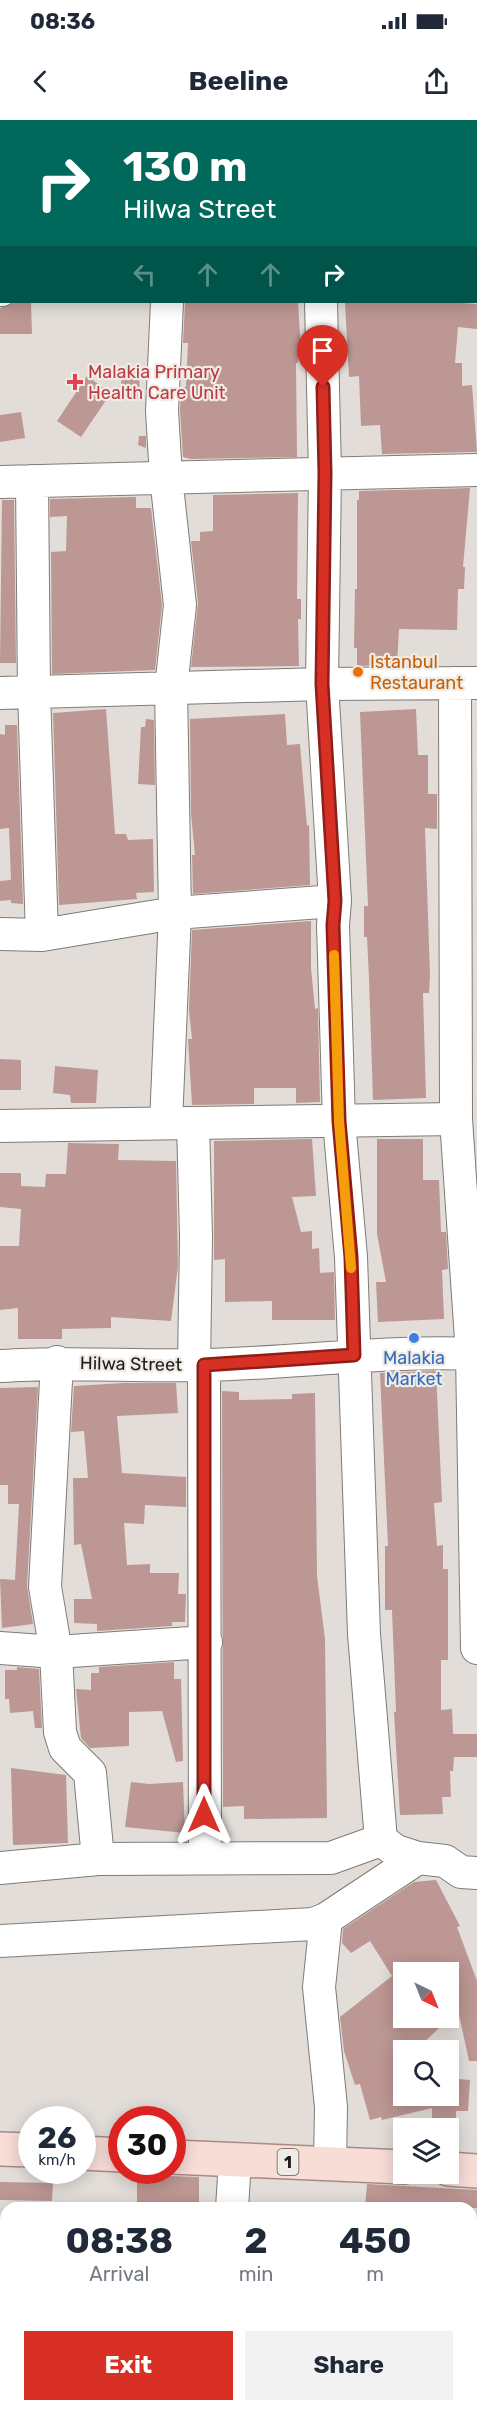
<!DOCTYPE html>
<style>
body{margin:0;font-family:Rubik,sans-serif;background:#f2f2f3;color:#1f2937;height:100vh;display:flex;flex-direction:column;font-size:22px;white-space:nowrap}
*{box-sizing:border-box;margin:0}
p{font-size:20px;color:#747a83}
.icon{flex:none;width:33px;height:33px;fill:none;stroke:currentColor;stroke-width:2;stroke-linecap:round;stroke-linejoin:round}
.map{position:relative;flex:1;overflow:hidden}
.drawer{position:absolute;left:0px;top:2082px;width:477px;height:210px;display:flex;flex-direction:column;background:#fff;border-radius:18px 18px 0 0;box-shadow:0 3px 15px #0003}
.drawer>*{flex:none}
.banner{position:absolute;left:0px;top:0px;width:477px;height:183px;box-shadow:0 3px 15px #0003;background:#00695c;color:#fff;overflow:hidden}
.needle{width:39px;rotate:137deg}
.controls{position:absolute;left:393px;top:1842px;display:grid;gap:12px}
.controls a{display:grid;place-items:center;width:66px;height:66px;border-radius:0px;background:#fff;box-shadow:0 3px 15px #0003;font-size:30px}
.speed{position:absolute;left:18px;top:1986px;display:flex;gap:12px;font-size:30px;font-weight:700;text-align:center}
.speed>*{display:grid;place-content:center;width:78px;height:78px;border-radius:50%;background:#fff;box-shadow:0 3px 15px #0003;line-height:1}
.speed small{font-size:15px;font-weight:400}
.speed .limit{border:9px solid #d22;background:#fff;color:#111}
.pin{position:absolute;display:grid;place-items:center;width:51px;height:51px;color:#fff;margin:-62px -26px;border-radius:50% 50% 50% 0;rotate:-45deg;box-shadow:0 0 6px #0007}
.pin .icon{rotate:45deg}
.me{position:absolute;width:66px;margin:-33px;rotate:0deg;stroke-linejoin:round;filter:drop-shadow(0 0 4px #0008)}
.turn{display:flex;align-items:center;gap:21px;height:126px;padding:0 24px;font-size:27px}
.turn .icon{width:78px;height:78px;stroke-width:2.5}
.turn b{display:block;font-size:42px;line-height:51px}
.lanes{display:flex;align-items:center;height:57px;padding:0 24px;background:#0003;justify-content:center;gap:30px;direction:ltr}
.lanes .off{opacity:.35}
.eta{display:flex;justify-content:space-evenly;align-items:center;height:102px;text-align:center}
.eta b{font-size:36px;font-weight:700;line-height:42px}
.primary-button{display:flex;gap:12px;margin-top:auto;padding:12px 24px}
.primary-button a{flex:1;height:69px;border-radius:0px;background:#d93025;color:#fff;font-size:24px;font-weight:700;line-height:69px;text-align:center}
.primary-button a+a{background:#f2f2f3;color:#1f2937}
.status{display:flex;justify-content:space-between;align-items:center;height:42px;padding:0 30px;background:#fff;direction:ltr}
.status svg{height:16px;fill:currentColor}
header{display:flex;justify-content:space-between;align-items:center;height:78px;padding:0 24px;background:#fff;font-size:27px;font-weight:700}
.map>svg:first-child{display:block}
.building{fill:#bc9793;fill-rule:evenodd}
.lines{fill:none;stroke-linecap:round;stroke-linejoin:round}
.minor-casing{stroke:#7f7b76;stroke-width:34}
.major-casing{stroke:#a88a83;stroke-width:36}
.minor{stroke:#fff;stroke-width:32}
.major{stroke:#f8ddd7;stroke-width:33}
.route-casing{stroke:#8d1f18;stroke-width:15}
.route{stroke:#d93025;stroke-width:10}
.slow{stroke:#f59e0b;stroke-width:10}
.health-dot{fill:#e0444e;stroke:#efebe5;stroke-width:2}
.food-dot{fill:#e8710a;stroke:#efebe5;stroke-width:2}
.shop-dot{fill:#3f7fe0;stroke:#efebe5;stroke-width:2}
.labels{text-anchor:middle;stroke-width:4.5;stroke-linejoin:round;paint-order:stroke}
.shield{fill:#efebe5;stroke:#5b5956;stroke-width:1.5}
.shield-label{font-size:16px;font-weight:bold;fill:#1c1a18}
.health-label{font-size:18px;fill:#be3a42;stroke:#efebe5;text-anchor:start}
.food-label{font-size:18px;fill:#c56008;stroke:#efebe5;text-anchor:start}
.shop-label{font-size:18px;fill:#366cbe;stroke:#efebe5}
.street-label{font-size:18px;fill:#1c1a18;stroke:#efebe5}
</style>
<div class="status"><b>08:36</b><svg viewBox="0 0 49 12"><path d="M0 12V9h3v3zM5 12V6h3v6zM10 12V3h3v9zM15 12V0h3v12zM26 1h20v11H26zM47 4h2v5h-2z"/></svg></div>
<header><svg class="icon" aria-label="back" viewBox="0 0 24 24"><path d="M15 5l-7 7 7 7"/></svg>Beeline<svg class="icon" aria-label="share" viewBox="0 0 24 24"><path d="M12 15V3M7 8l5-5 5 5M5 13v7h14v-7"/></svg></header>
<div class="map">
<svg width="477" height="2292" viewBox="0 0 477 2292">
<rect width="100%" height="100%" fill="#e2ddd8"/>
<!-- building -->
<path class="building" d="M31,182L32,214H0V188L14,183Z
M190,182H298L301,230H298V243H296L297,337L191,339L183,337L180,291L181,267H186L188,223H183L185,183Z
M345,182H446L477,184V209L458,207L455,243H462V266L472,265L477,332L382,334L380,305L361,306L359,256L349,257Z
M121,251H139L140,279L122,280Z
M87,256L111,273L81,317L57,301Z
M21,292L25,318L0,322V295Z
M139,316H146V328L138,325Z
M470,368L463,447H465L464,469H458L457,510L399,509L397,545L357,546V528H354L355,469H357V380H359V371Z
M298,373L297,479H301V499H298L299,546L191,547L198,483L191,421H200V412L213,411V375Z
M136,377V388H151L162,485L155,550L52,554L51,432L66,431L67,396L50,397V379Z
M2,380H14L16,543H0Z
M106,589L115,714H126L128,720L153,719L154,772L136,773L137,779L59,785L53,593Z
M416,589L418,635H428V674H437V709L425,708L430,855L429,873H423L426,978L373,980L369,858L367,817H364V786H368L360,592Z
M285,594L287,625L300,624L307,706L309,705L310,765L193,774L192,735H195L191,694L190,599Z
M146,599L154,600L155,665L138,664L141,607H145Z
M5,605H17L23,784L11,783V780L0,781V761L11,760L9,708L0,709V614L5,615Z
M311,801V848L315,889L318,888L320,982L296,983V968H254V984L192,985L188,919H192L189,890L192,810Z
M0,939L21,940V970H0Z
M55,946L98,950L96,983H71L70,975L53,973Z
M312,1019L316,1076L292,1077L301,1112L312,1111V1129L319,1128L320,1153L334,1152L335,1200H272V1181L225,1182V1139L214,1140V1021Z
M377,1019H423V1060H439L441,1112H446L448,1149L442,1150L444,1199L378,1202L376,1162H386L377,1114Z
M68,1023L119,1024L118,1040L176,1041L178,1146L171,1201L111,1197V1208L62,1209V1219H18V1188L0,1190V1126H19L21,1089L0,1087V1053H21V1066L45,1067L46,1054H66Z
M436,1251L442,1382L434,1383L437,1426L443,1425V1449H448V1540H441V1590L452,1589L453,1614H477V1637H454L453,1651H450L451,1677H442L443,1694L400,1695L394,1592H396L392,1490H385V1426H388L380,1253Z
M124,1263H176L178,1293L117,1296L122,1353L186,1357V1387L145,1385L144,1404L124,1403L127,1445L150,1444V1453H179L178,1474H186L185,1502H172V1506L97,1511V1504L74,1503V1479H92L81,1424L74,1425L73,1358H88L84,1311L71,1312L74,1266Z
M38,1267L27,1466L33,1504L2,1508L0,1459L15,1460L19,1384H8V1365H0V1268Z
M222,1271L239,1272V1280L292,1279V1274L315,1273L317,1456L325,1519L327,1698L244,1699V1686L223,1687Z
M174,1542V1559H181L183,1641L176,1642L162,1591L129,1592V1626L90,1628L81,1618L76,1569L91,1570V1553H99V1547Z
M17,1547L39,1549L42,1608H35L33,1591L10,1593L9,1579H5V1550H17Z
M11,1648L66,1655L68,1723L13,1725Z
M131,1662L149,1664L183,1662L185,1713L125,1707Z
M436,1760L460,1806L457,1807L477,1861V1941H469L458,1890L416,1930H404V1943L393,1953L404,1976H448V1958L470,1960L468,1991H456V2000L432,1999V1988L382,2000L381,1997L370,2000L360,1964L355,1965L344,1931L340,1897L392,1856L370,1821L351,1833L342,1823L343,1809L414,1762ZM404,1852H448V1898H404Z
M137,2050H160L171,2056L199,2057V2088H137Z
M0,2062L53,2063L52,2081L0,2080Z
M367,2064L477,2070V2088H365Z"/>
<g class="lines">
<defs>
<path id="minor" d="M164,0V2
M313,0V2
M476,155H477
M0,170H2
M321,182L325,353L322,564L335,781L333,805L339,1001L351,1137L364,1514L381,1720L396,1731L418,1738L445,1741L461,1752L477,1753
M32,361L34,572L42,815
M0,362L477,350
M455,563L456,999L472,1234L477,1528
M0,573L322,564L477,563
M0,814L42,815L175,793L335,781
M166,1003L175,793L171,568L180,485L166,357L162,291L167,182
M193,1003L196,1117L194,1245
M0,1006L456,999
M57,1242L45,1467L56,1532L60,1612L65,1628L90,1653L98,1739
M204,1245L205,1737
M0,1246C70,1241 135,1247 204,1245C296,1243 386,1230 477,1234
M0,1528L56,1532L206,1522
M0,1748L98,1739L331,1738L381,1720
M326,1799L319,1867L331,1987L330,2043
M0,1821L313,1804L326,1799L418,1738
M232,2088L235,2041
M0,2174L6,2182
M106,2286L112,2292
M221,2292L222,2286"/>
<path id="major" d="M0,2029L32,2030
M82,2033L122,2035
M172,2037L404,2047
M448,2049L477,2051"/>
</defs>
<!-- minor casing -->
<use href="#minor" class="minor-casing"/>
<!-- major casing -->
<use href="#major" class="major-casing"/>
<!-- minor -->
<use href="#minor" class="minor"/>
<!-- major -->
<use href="#major" class="major"/>
</g>
<g class="lines">
<defs>
<path id="route" d="M204,1695V1245L354,1235L351,1137L339,1001L333,805L335,781L322,564L325,353L323,267"/>
</defs>
<!-- route casing -->
<use href="#route" class="route-casing"/>
<!-- route -->
<use href="#route" class="route"/>
<!-- slow -->
<path class="slow" d="M334,835L339,1001L351,1148"/>
</g>
<!-- markers -->
<path class="health-dot" d="M72 253h6v6h6v6h-6v6h-6v-6h-6v-6h6z"/>
<circle class="food-dot" cx="358" cy="552" r="6"/>
<circle class="shop-dot" cx="414" cy="1218" r="6"/>
<g class="labels">
<!-- shield labels -->
<rect class="shield" x="277.5" y="2029" width="21" height="26" rx="4.5"/>
<g class="shield-label">
<text x="288" y="2048">1</text>
</g>
<!-- health labels -->
<g class="health-label">
<text x="88" y="258">Malakia Primary<tspan x="88" dy="21">Health Care Unit</tspan></text>
</g>
<!-- food labels -->
<g class="food-label">
<text x="370" y="548">Istanbul<tspan x="370" dy="21">Restaurant</tspan></text>
</g>
<!-- shop labels -->
<g class="shop-label">
<text x="414" y="1244">Malakia<tspan x="414" dy="21">Market</tspan></text>
</g>
<!-- street labels -->
<g class="street-label">
<text transform="translate(131 1244) rotate(1)" y="6">Hilwa Street</text>
</g>
</g>
</svg>
<div class="controls">
<a><svg class="needle" viewBox="-14 -14 28 28"><path d="M0-13l5 13h-10z" fill="#e53935"/><path d="M0 13l5-13h-10z" fill="#747a83"/></svg></a>
<a><svg class="icon" aria-label="search" viewBox="0 0 24 24"><circle cx="10" cy="10" r="6"/><path d="M15 15l6 6"/></svg></a>
<a><svg class="icon" aria-label="layers" viewBox="0 0 24 24"><path d="M12 4l9 5-9 5-9-5zM3 14l9 5 9-5"/></svg></a>
</div>
<div class="speed"><div>26<small>km/h</small></div><div class="limit">30</div></div>
<div class="pin" style="left:323px;top:267px;background:#d93025"><svg class="icon" aria-label="arrive" viewBox="0 0 24 24"><path d="M6 21V4h12l-3 4 3 4H6"/></svg></div>
<svg class="me" style="left:204px;top:1695px" viewBox="-20 -20 40 40"><path d="M0-17L14 15 0 8-14 15z" fill="#d93025" stroke="#fff" stroke-width="4"/></svg>
<div class="banner">
<div class="turn"><svg class="icon" aria-label="right" viewBox="0 0 24 24"><path d="M7 20v-9h11M14 6l5 5-5 5"/></svg><div><b>130 m</b>Hilwa Street</div></div>
<div class="lanes"><svg class="icon off" aria-label="left" viewBox="0 0 24 24"><path d="M17 20v-9H6M10 6l-5 5 5 5"/></svg><svg class="icon off" aria-label="ahead" viewBox="0 0 24 24"><path d="M12 20V5M6 11l6-6 6 6"/></svg><svg class="icon off" aria-label="ahead" viewBox="0 0 24 24"><path d="M12 20V5M6 11l6-6 6 6"/></svg><svg class="icon" aria-label="right" viewBox="0 0 24 24"><path d="M7 20v-9h11M14 6l5 5-5 5"/></svg></div>
</div>
<section class="drawer">
<div class="eta">
<div><b>08:38</b><p>Arrival</p></div>
<div><b>2</b><p>min</p></div>
<div><b>450</b><p>m</p></div>
</div>
<div class="primary-button"><a>Exit</a><a>Share</a></div>
</section>
</div>
